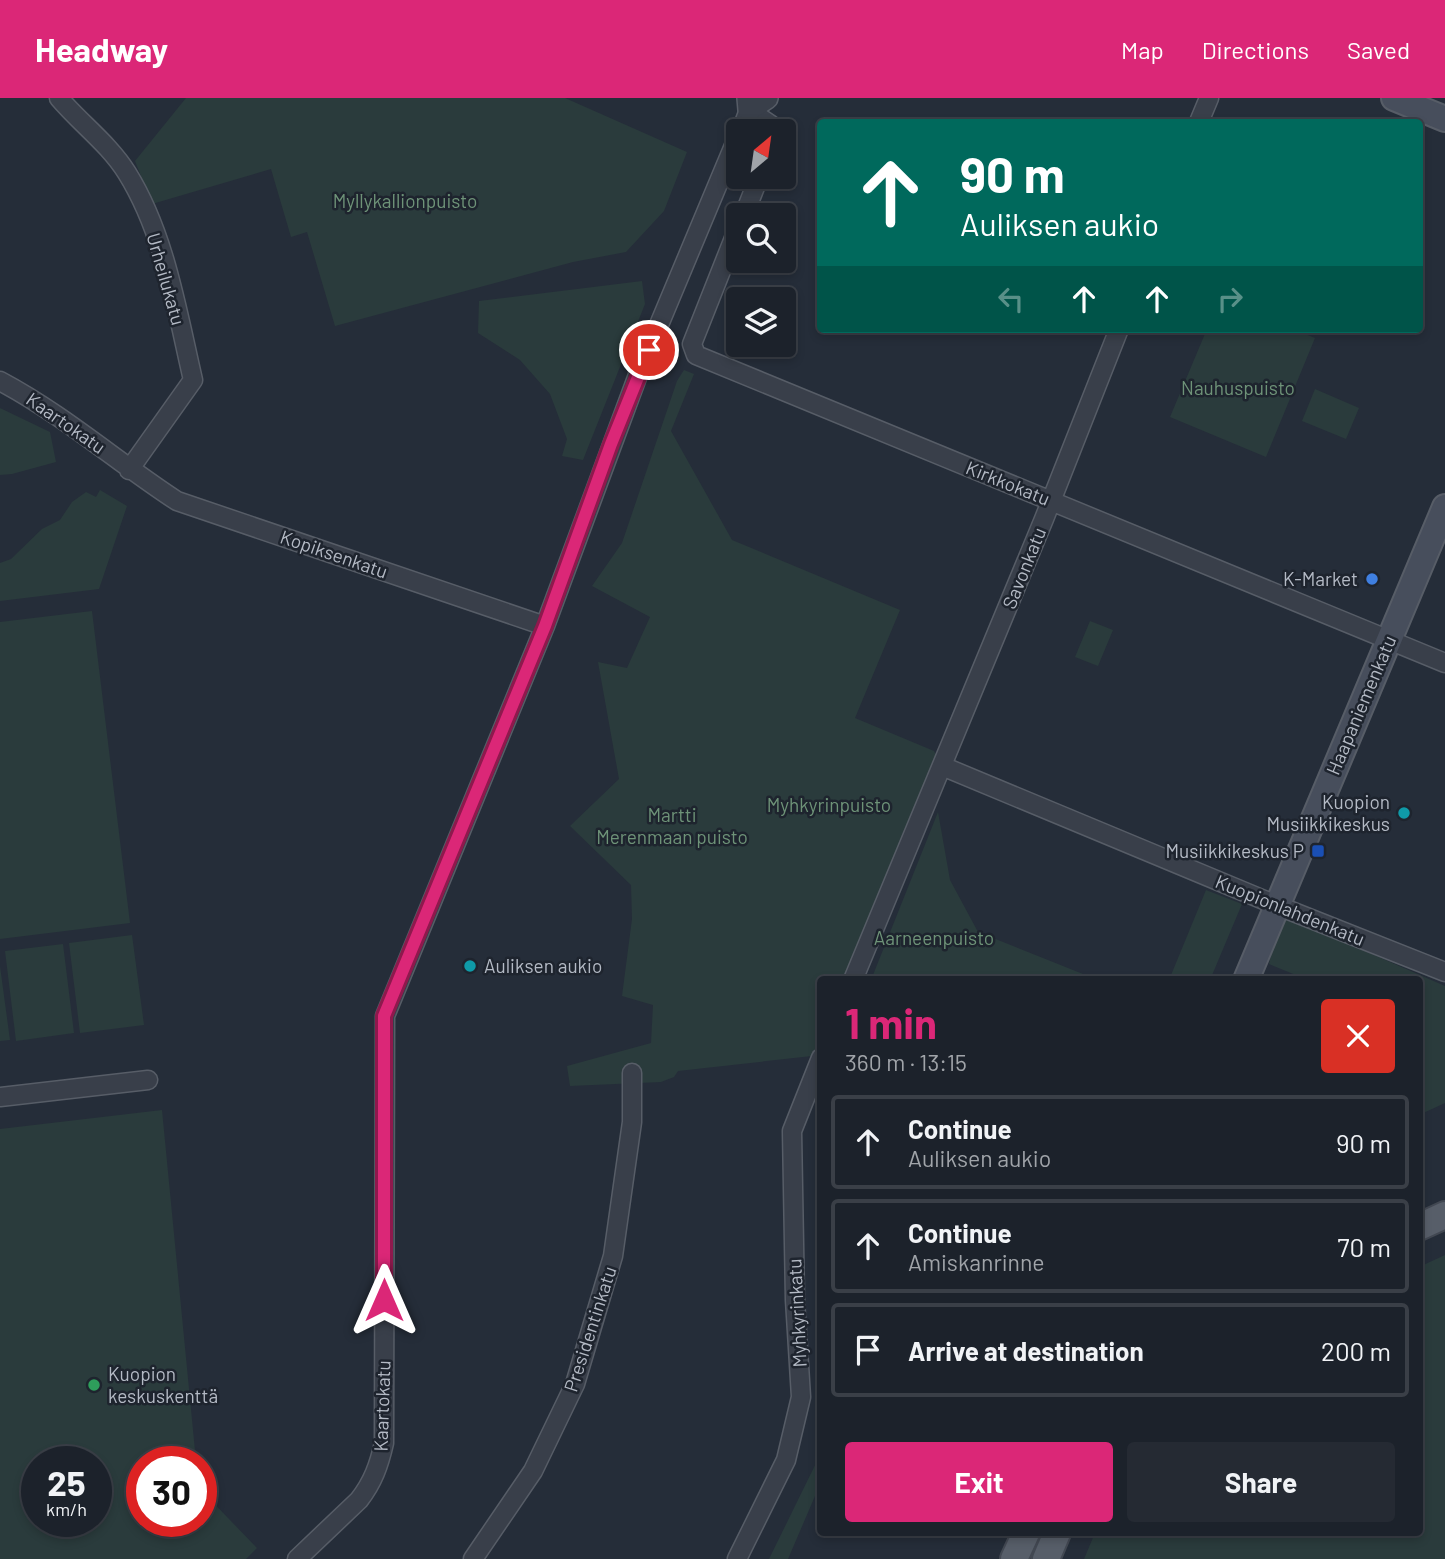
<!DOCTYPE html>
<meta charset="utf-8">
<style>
body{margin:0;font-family:Barlow,sans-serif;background:#252a33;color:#f1f3f6;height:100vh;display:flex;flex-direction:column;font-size:26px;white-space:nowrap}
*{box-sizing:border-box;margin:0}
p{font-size:23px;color:#a0a4a9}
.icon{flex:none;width:38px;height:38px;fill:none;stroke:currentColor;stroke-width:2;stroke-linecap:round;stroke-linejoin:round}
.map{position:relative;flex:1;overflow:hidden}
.side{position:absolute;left:817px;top:878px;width:606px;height:560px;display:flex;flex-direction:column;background:#1c222b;border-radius:7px;box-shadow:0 4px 10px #0003,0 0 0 2px #3a3f47}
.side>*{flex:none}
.guide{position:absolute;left:817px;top:21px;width:606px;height:214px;border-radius:7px;box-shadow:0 4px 10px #0003,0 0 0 2px #3a3f47;background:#00695c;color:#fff;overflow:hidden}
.needle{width:46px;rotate:29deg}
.buttons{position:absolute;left:726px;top:21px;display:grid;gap:14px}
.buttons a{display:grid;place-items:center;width:70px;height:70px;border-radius:7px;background:#1c222b;box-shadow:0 4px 10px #0003,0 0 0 2px #3a3f47;font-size:35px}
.speed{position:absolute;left:21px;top:1348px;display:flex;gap:14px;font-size:35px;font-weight:700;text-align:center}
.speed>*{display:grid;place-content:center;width:91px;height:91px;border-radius:50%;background:#1c222b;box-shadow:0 4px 10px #0003,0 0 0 2px #3a3f47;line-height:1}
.speed small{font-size:18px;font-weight:400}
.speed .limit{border:10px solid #d22;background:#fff;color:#111}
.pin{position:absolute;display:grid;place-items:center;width:60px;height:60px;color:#fff;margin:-30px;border:4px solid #fff;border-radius:50%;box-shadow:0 2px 7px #0007}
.me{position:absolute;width:77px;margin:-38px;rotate:0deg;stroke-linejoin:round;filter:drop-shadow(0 0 5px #0008)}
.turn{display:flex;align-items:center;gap:24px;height:147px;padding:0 28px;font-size:32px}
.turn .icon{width:91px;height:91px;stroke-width:2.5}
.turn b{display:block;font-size:49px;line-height:60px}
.lanes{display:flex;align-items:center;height:66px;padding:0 28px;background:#0003;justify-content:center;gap:35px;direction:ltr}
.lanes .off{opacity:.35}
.round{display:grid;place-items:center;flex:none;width:74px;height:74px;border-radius:7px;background:#252a33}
.head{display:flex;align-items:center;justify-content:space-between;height:119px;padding:0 28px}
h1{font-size:42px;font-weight:700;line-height:52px;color:#db2777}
.primary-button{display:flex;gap:14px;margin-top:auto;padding:14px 28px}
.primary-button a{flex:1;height:80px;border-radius:7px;background:#db2777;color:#fff;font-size:28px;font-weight:700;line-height:80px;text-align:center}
.primary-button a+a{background:#252a33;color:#f1f3f6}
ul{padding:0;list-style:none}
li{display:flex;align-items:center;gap:21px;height:94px;margin:0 14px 10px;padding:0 14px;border:4px solid #3a3f47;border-radius:7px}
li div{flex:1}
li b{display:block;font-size:26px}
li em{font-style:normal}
header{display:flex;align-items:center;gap:42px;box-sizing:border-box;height:98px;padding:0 35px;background:#db2777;color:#fff}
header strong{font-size:33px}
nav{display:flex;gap:38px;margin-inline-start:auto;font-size:24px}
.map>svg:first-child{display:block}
.green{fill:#2a3b3c;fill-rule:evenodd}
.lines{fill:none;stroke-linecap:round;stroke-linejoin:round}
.minor-casing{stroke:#575d67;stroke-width:21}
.tertiary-casing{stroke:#575d67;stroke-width:24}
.secondary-casing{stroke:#575d67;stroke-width:28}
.primary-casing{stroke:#424852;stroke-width:30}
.minor{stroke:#393f4a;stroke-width:18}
.tertiary{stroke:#393f4a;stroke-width:21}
.secondary{stroke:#474e5c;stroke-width:24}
.primary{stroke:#575e69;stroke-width:26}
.route-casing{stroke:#8e194d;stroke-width:18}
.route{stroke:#db2777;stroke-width:12}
.shop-dot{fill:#3f7fe0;stroke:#1e242e;stroke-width:2.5}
.culture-dot{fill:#0f9aa8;stroke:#1e242e;stroke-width:2.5}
.transit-dot{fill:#1a4fb4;stroke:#1e242e;stroke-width:2.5}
.leisure-dot{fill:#2e9e5b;stroke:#1e242e;stroke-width:2.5}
.labels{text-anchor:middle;stroke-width:5;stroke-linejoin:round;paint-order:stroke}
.park-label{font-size:19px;fill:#6e9378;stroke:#1e242e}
.street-label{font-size:19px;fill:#b4bac5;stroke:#1e242e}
.poi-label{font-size:19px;fill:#b4bac5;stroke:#1e242e;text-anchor:end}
</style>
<header>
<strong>Headway</strong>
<nav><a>Map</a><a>Directions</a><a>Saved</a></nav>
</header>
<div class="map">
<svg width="1445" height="1461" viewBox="0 0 1445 1461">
<rect width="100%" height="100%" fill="#252d39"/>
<!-- green -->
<path class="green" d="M186,0H565L687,54L664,113L626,154L573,164L335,228L307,134L291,139L271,71L152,106L135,63Z
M642,183L645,206L583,362L562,358L567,341L550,296L520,262L478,235L479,203Z
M1207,231H1293L1315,240L1266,359L1170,319Z
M684,272L694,276L671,333L732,442L900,512L855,620L934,653L942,668L853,882H821V957L678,973L674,979L661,984L570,988L567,968L651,945L653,907L622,898L632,821L631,787L570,728L619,681L598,564L627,570L650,519L592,488L622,445L677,283Z
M1315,291L1359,310L1346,341L1302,323Z
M0,310L50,334L56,364L12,376L0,377Z
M100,392L127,408L99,491L0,503V465L11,461L42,431L60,422L72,404L86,394L96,399Z
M92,513L130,825L0,841V524Z
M1090,523L1113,532L1098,568L1075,559Z
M938,714L950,782L978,834L1098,882H871Z
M1206,792L1242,806L1210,882H1169Z
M1280,816L1445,888V1005L1419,1017V944L1424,932L1419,929V882H1308L1269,866Z
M132,837L144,927L80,935L69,845Z
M63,846L74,935L16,943L5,853Z
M0,868L10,942L0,943Z
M162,1012L196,1363H142V1423H201V1392L257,1450L246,1461H0V1031ZM37,1363H96V1423H37Z
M1445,1157V1461H1084L1095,1435H1419V1169Z
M821,1355V1384L788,1461H769Z"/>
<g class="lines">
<defs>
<path id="minor" d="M59,0C80,25 109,46 127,75C165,136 177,213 193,282L129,372
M1199,24L1209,0
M741,33L749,12L771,27L776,33
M744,117L759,79
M738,130L692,246L696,257L1445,565
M0,283C64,317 117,364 177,403L545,528
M942,668L1276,807L1445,874
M853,882L1044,421L1119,231
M0,999L148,982
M297,1461L359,1402C373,1384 379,1367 384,1345L385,918L545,528L638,277L738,38
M473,1461L533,1373L575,1286L613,1158L632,1024V975
M737,1461L786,1362L801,1299L795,1202L792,1033L821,960"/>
<path id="tertiary" d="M748,0L749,12L767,0"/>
<path id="secondary" d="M1394,0L1445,21
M1246,882L1445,409"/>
<path id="primary" d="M1419,1129L1445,1117
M1014,1461L1026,1435
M1046,1461L1057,1435"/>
</defs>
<!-- minor casing -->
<use href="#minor" class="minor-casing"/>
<!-- tertiary casing -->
<use href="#tertiary" class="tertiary-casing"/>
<!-- secondary casing -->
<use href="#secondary" class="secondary-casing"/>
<!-- primary casing -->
<use href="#primary" class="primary-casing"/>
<!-- minor -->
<use href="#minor" class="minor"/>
<!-- tertiary -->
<use href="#tertiary" class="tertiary"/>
<!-- secondary -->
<use href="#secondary" class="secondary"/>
<!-- primary -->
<use href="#primary" class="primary"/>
</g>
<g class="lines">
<defs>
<path id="route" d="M384,1202V918L545,528L611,346L649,252"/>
</defs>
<!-- route casing -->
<use href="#route" class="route-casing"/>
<!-- route -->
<use href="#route" class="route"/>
</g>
<!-- markers -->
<circle class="shop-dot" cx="1372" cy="481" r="7"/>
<g class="culture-dot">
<circle cx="1404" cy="715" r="7"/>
<circle cx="470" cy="868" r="7"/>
</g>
<rect class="transit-dot" x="1311" y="746" width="14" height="14" rx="3.5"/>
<circle class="leisure-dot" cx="94" cy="1287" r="7"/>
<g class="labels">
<!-- park labels -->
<g class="park-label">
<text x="405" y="110">Myllykallionpuisto</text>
<text x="1238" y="297">Nauhuspuisto</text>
<text x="829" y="714">Myhkyrinpuisto</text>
<text x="672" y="724">Martti<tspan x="672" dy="22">Merenmaan puisto</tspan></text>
<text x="934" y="847">Aarneenpuisto</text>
</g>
<!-- street labels -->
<g class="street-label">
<text transform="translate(166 181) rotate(74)" y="7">Urheilukatu</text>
<text transform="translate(66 325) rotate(35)" y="7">Kaartokatu</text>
<text transform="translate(1008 385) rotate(22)" y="7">Kirkkokatu</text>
<text transform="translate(334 456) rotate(19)" y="7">Kopiksenkatu</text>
<text transform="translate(1024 470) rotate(-68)" y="7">Savonkatu</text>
<text transform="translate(1361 607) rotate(-67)" y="7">Haapaniemenkatu</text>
<text transform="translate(1290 812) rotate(22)" y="7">Kuopionlahdenkatu</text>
<text transform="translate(797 1215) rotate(-93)" y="7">Myhkyrinkatu</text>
<text transform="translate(590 1231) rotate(-72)" y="7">Presidentinkatu</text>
<text transform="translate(382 1308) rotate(-88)" y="7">Kaartokatu</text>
</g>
<!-- poi labels -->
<g class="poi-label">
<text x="1358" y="488">K-Market</text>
<text x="1390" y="711">Kuopion<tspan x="1390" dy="22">Musiikkikeskus</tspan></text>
<text x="1304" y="760">Musiikkikeskus P</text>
<text x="484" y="875" text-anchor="start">Auliksen aukio</text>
<text x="108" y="1283" text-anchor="start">Kuopion<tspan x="108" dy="22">keskuskenttä</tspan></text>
</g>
</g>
</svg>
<div class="buttons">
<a><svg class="needle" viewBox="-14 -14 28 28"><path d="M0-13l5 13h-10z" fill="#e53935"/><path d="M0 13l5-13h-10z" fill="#a0a4a9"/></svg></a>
<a><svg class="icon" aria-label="search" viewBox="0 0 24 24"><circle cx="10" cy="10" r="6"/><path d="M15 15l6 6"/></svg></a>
<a><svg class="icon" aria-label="layers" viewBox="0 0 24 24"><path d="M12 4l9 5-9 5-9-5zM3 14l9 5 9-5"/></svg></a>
</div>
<div class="speed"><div>25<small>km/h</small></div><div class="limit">30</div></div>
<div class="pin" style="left:649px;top:252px;background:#d93025"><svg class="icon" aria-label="arrive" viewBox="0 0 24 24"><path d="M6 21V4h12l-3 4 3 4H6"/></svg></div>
<svg class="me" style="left:384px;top:1202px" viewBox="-20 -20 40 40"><path d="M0-17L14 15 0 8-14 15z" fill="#db2777" stroke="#fff" stroke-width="4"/></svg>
<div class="guide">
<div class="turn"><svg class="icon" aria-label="ahead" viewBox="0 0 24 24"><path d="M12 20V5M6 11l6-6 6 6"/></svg><div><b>90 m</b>Auliksen aukio</div></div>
<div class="lanes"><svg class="icon off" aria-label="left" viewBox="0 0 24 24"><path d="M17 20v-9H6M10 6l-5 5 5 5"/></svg><svg class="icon" aria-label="ahead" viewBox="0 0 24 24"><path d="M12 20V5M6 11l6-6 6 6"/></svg><svg class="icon" aria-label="ahead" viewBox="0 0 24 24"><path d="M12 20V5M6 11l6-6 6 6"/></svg><svg class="icon off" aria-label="right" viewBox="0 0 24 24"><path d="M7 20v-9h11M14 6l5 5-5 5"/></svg></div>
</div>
<section class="side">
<div class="head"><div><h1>1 min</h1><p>360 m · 13:15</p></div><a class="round" style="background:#d93025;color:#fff"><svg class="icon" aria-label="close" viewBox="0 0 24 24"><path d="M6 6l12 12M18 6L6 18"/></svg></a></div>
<ul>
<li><svg class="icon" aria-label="ahead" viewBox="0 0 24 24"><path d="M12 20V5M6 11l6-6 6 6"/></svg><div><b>Continue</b><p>Auliksen aukio</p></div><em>90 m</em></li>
<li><svg class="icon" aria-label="ahead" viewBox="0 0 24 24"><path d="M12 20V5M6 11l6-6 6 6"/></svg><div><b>Continue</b><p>Amiskanrinne</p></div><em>70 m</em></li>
<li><svg class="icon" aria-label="arrive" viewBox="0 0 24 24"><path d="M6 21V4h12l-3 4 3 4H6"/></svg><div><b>Arrive at destination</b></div><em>200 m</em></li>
</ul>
<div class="primary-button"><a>Exit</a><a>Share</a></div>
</section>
</div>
